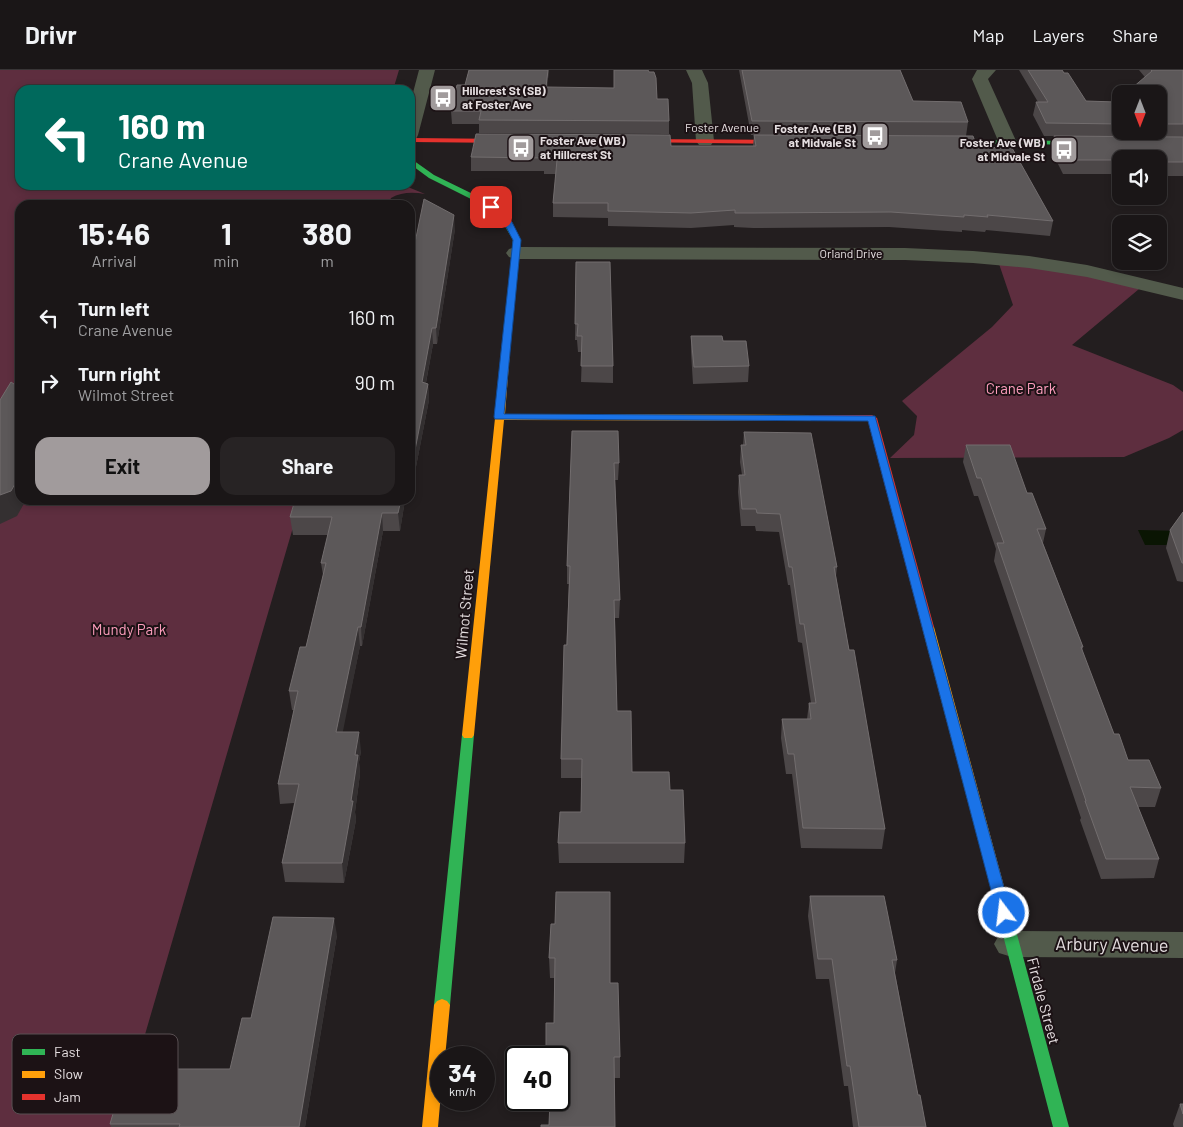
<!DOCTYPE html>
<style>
body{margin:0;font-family:Barlow,sans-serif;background:#272324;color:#f1f3f6;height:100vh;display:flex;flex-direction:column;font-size:19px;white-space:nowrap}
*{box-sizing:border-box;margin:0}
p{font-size:16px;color:#9f9fa1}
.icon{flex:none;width:28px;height:28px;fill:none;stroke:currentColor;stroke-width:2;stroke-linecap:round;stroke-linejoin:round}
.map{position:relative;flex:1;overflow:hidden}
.details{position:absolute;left:15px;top:130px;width:400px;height:305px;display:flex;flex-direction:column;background:#1a1617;border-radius:15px;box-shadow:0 2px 8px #0003,0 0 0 1px #383536}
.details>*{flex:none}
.guide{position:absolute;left:15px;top:15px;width:400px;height:105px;border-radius:15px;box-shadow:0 2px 8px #0003,0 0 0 1px #383536;background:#00695c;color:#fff;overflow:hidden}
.needle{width:32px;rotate:180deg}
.fabs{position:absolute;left:1112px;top:15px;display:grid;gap:10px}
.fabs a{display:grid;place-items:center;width:55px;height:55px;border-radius:10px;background:#1a1617;box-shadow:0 2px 8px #0003,0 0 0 1px #383536;font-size:25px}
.speed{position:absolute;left:430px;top:976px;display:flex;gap:10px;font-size:25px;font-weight:700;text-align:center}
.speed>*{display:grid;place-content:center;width:65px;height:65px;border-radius:50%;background:#1a1617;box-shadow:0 2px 8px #0003,0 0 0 1px #383536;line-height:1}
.speed small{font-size:12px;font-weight:400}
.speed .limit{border:2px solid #111;border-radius:8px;background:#fff;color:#111}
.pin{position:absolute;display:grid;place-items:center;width:42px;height:42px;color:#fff;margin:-21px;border-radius:10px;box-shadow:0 2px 8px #0006}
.me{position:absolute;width:55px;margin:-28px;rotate:345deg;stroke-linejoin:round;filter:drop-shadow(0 0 4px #0008)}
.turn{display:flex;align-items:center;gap:18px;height:105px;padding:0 20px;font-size:22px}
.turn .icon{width:65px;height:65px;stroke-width:2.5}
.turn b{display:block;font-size:35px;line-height:42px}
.eta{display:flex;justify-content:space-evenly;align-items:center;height:85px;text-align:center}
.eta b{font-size:30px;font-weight:700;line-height:35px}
.cta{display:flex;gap:10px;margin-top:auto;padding:10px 20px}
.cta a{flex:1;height:58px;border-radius:15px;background:#a19b9c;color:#111;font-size:20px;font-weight:700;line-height:58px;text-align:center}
.cta a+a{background:#272324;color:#f1f3f6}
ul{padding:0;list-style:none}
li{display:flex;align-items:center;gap:15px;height:65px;padding:0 20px}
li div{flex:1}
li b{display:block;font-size:19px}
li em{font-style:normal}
header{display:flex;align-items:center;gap:30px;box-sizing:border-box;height:70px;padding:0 25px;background:#1a1617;border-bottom:1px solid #383536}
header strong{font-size:24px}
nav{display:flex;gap:28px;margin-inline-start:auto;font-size:18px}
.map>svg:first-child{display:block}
.green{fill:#5e2e3f}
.water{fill:#0a1503}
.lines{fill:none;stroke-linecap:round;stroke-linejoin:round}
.street{fill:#525a4b;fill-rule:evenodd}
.fast{fill:#30b455;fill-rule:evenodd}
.slow{fill:#ff9f0a;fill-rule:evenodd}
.jam{fill:#e5322d;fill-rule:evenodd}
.wall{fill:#4c4748}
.shaded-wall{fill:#343031}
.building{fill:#5c5859;stroke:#726d6e}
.route{fill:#1a73e8;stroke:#114b97}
.labels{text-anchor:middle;stroke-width:4;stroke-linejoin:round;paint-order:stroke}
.far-poi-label{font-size:12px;font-weight:bold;fill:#e5dee0;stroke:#1c1215;text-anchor:start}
.far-street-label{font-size:12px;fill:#e5dee0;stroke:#1c1215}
.park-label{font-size:15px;fill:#fc9dbc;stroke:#1c1215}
.street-label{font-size:15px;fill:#e5dee0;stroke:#1c1215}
.near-street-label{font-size:18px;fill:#e5dee0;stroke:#1c1215}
.key{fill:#1c1215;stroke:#584f52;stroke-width:1}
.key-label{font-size:14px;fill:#e5dee0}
</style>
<header>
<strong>Drivr</strong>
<nav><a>Map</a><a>Layers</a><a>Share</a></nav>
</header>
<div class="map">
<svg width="1183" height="1057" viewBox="0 0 1183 1057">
<rect width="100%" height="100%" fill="#231e1f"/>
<!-- green -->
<path class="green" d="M0,0H399L393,20H20V115H403L425,124C413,122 401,122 391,128L388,135H20V430H301L118,1057H0Z
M997,188L1145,214L1072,275L1173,315L1183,322V360L1169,368L1124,387L890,388L914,365L917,346L902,331L992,257L1013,235Z"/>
<!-- water -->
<path class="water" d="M1138,460L1183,461V475H1145Z"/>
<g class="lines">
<!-- street -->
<path class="street" d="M419,0H435L418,65L416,69L410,70V34Z
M686,0H702L708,13L714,71L711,75H699L696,71L692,13Z
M977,0H996L988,9L1017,73L1014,77L1008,78L1002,77L999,73L972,9Z
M516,177L905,178L973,181L1029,186L1087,195L1183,218V230L1087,207L1029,198L973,193L905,190L516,189L509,187L506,183L509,179Z
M1012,861L1183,862V888L1012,887L999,883L994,874L999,865Z"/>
<!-- fast -->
<path class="fast" d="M937,70L1089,71L1092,73L1089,75L935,73L934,72Z
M410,88L434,105L479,127L500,140L508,149L521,170L509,283H503L502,281L513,170L503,153L494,144L473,130L429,108L410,94Z
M468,661L472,662L474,665L450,935L447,939L442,941L437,939L434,935L462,665L464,662Z
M1005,841L1010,842L1012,846L1069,1057H1053L998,846L1000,842Z"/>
<!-- slow -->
<path class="slow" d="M506,278L510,281L505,344L810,345L815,348L810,351L504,350L474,665L472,668H464L462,665L502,281Z
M928,554L934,557L1012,846L1010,850L1005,851L1000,850L998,846L922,557Z
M442,929L447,931L450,935L445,988H441V1023L438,1057H422L434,935L437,931Z"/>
<!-- jam -->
<path class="jam" d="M410,68L512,69L515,71L512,73L410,72Z
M632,69L792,70L795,72L792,74L630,72L629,71Z
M810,345H872L877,348L934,557L932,559H924L922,557L868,351L807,350L805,348Z"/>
</g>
<!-- wall -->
<path class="wall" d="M469,0H549L547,17L657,29L669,51V64L479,63V54H452L451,41L465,15Z
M739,0H900L913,31L968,52L966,66L751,65Z
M1019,0H1062L1086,31L1116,32L1121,27V61H1159V24L1139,0H1183V106H1159V89H1121V104H1063L1051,80L1054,66H1044L1033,45L1036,32H1038Z
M754,65L977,77L1053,151L1050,166L986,160L985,162L962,160V162L889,157L753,158L734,157V155L691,158L608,156V148L553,147V133L556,104H544V101H471V87L671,76H753Z
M455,159L437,274H433L426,313L428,314L429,330L414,407H410V197Z
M576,192L613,296V313L581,312L582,282H578L577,270H575Z
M691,266L723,271L749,296L748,312L693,314L691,282Z
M572,361L619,393L618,410H615L620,530L619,548H615L617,641L632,702L670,720L685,773L684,793H559L558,773L581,742L582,708H561V689L569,514H567V496Z
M744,362L837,497L836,506L849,580L885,759L882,779L801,778L792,704H786L781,668L782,649H807L809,633H811L802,573L798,572L790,515H788L779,462L756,461L755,456H741L738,422L739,405H742L740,392L741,375H743Z
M966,375L1027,423L1046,459L1043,473L1083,577L1082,581L1114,664L1128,690L1161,718L1155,737H1138L1159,789L1154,808L1101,809L1080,750L1081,748L994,491L996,479L978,426H974L963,392Z
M405,430L400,461H383L362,576H360L342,662L361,681L359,692L360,704L355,742L356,750L344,813L285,812L282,793L294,733L280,734L278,714L294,640H292L289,621L306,577L323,505L321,493L328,465H293L290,447Z
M1183,442V512L1177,511L1166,478L1170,460Z
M810,826L897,890L895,903L918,1025L926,1057H853L848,1016H844L829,909H816L808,846Z
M551,854L610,913L620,987V1008H614L549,1055L554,953V908H550L549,888Z
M337,865L305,1057H111L110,1054L230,999Z
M1180,1034H1183V1057H1174L1173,1054Z"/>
<!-- shaded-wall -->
<path class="shaded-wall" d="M548,0H549L546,30V17Z
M454,145L455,159L437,274L436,258Z
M432,258L433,274L423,328L422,312Z
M428,314L429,330L414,407L413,390Z
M20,405V430H26L17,446L0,454V425Z
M401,430H405L400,461L398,443Z
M382,443L383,461L362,576L361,557Z
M358,557L360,576L339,681L336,662Z
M359,662L361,681L359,692L360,704L355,742L356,750L344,813L342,793L351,731L355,685Z
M334,848L337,865L305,1057H299Z"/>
<!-- building -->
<path class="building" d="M469,0H548L546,17L614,18V0H648L649,2H654L656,8L657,29H668L669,51L479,50L481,41H451L457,15H465Z
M742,0H900L913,31L961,32L968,52L752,51Z
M1028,0H1062L1064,3H1068L1086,31L1116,32L1121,27V54L1046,53L1036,32H1048Z
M1151,0H1183V54H1159V24H1125L1152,1Z
M476,64L670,65L671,76H756L754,65L973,66L977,77L1012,78L1053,151L987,145L988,147L964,145V147L891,142L754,143H735V140L691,143L608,141V133H553L557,90H544V88L471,87Z
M1054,66L1183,67V92H1159V89H1121V90H1066Z
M424,129L454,145L436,258H432L422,312L428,314L413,390H410V197Z
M576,192H610L613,296H581L582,266H577L578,254H575Z
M691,266H722L723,271H746L749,296L694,297Z
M11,312L20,318V405L11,421L0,425V330Z
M572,361H618L619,393H614L620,530H614L617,641H631L632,702H669L670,720H683L685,773H558L560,742H581L582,689H561L564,575H567L570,496H567Z
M744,362L811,363L837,497H834L849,580H854L885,759L803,758L794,684H788L782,649H811L809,633H816L804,554H800L792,497H789L780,444L757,443L756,439H742L739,405H745L741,375H746Z
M966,375H1010L1027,423H1032L1046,459H1037L1083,577H1081L1114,664H1119L1128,690H1149L1161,718L1130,717L1159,789H1106L1085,731H1086L997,473H1004L981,408H977Z
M295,430H401L398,443H382L361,557H358L336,662H359L355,685H358L351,731H353L342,793H282L299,714H278L298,621H289L300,577H306L326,493H321L332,447H290Z
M1183,442V493H1182L1170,460Z
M556,822H610V913H618L620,987H614L615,1057H541V1055H549L550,1030H559V988H546V953H554L555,888H549L551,854H555Z
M810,826H884L897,890H892L918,1025H920L926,1057H859L850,996H847L832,889H818Z
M273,847L334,848L299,1057H179L180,1054H110L126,999H230L242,948H251Z
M1180,1034H1183V1044Z"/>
<!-- route -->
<path class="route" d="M488,135H494L512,152L521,170L504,344L875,346L1011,843L1009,847L1004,849L999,847L997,843L868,351L495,349L494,347L513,170L505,155L488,139Z"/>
<!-- icons -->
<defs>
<symbol id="bus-square" viewBox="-11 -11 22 22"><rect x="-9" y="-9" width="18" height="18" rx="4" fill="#a19b9c" stroke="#1c1215"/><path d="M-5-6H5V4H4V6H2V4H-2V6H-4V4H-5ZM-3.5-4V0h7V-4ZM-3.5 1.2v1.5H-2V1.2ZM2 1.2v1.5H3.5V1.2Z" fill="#fff"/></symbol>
</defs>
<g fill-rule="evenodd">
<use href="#bus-square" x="427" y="12" width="32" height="32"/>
<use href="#bus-square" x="859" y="50" width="32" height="32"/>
<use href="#bus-square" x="505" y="62" width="32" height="32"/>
<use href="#bus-square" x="1048" y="64" width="32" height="32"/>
</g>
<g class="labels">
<!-- far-poi labels -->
<g class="far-poi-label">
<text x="462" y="25">Hillcrest St (SB)<tspan x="462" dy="14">at Foster Ave</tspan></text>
<text x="856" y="63" text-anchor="end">Foster Ave (EB)<tspan x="856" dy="14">at Midvale St</tspan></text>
<text x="540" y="75">Foster Ave (WB)<tspan x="540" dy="14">at Hillcrest St</tspan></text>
<text x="1045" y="77" text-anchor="end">Foster Ave (WB)<tspan x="1045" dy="14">at Midvale St</tspan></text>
</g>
<!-- far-street labels -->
<g class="far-street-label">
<text x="722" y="62">Foster Avenue</text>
<text x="851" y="188">Orland Drive</text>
</g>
<!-- park labels -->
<g class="park-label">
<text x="1021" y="324">Crane Park</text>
<text x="129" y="565">Mundy Park</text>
</g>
<!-- street labels -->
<g class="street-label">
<text transform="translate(465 544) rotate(-85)" y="5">Wilmot Street</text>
<text transform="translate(1043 931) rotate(75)" y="5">Firdale Street</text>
</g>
<!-- near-street labels -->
<g class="near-street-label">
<text transform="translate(1112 875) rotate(1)" y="6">Arbury Avenue</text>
</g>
</g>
<!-- legend -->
<rect x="12" y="964" width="166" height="80" rx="8" class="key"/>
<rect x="22" y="979" width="23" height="6" fill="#30b455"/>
<rect x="22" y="1001" width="23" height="7" fill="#ff9f0a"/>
<rect x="22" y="1024" width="23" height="6" fill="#e5322d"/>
<g class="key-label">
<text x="54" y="987">Fast</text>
<text x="54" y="1009">Slow</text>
<text x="54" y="1032">Jam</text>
</g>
</svg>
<div class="fabs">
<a><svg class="needle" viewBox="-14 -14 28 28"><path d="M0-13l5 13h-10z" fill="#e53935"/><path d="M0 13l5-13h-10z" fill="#9f9fa1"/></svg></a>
<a><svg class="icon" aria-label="sound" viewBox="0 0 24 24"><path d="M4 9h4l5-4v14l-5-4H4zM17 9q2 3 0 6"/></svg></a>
<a><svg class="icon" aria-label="layers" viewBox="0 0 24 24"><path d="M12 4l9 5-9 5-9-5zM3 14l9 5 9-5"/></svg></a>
</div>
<div class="speed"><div>34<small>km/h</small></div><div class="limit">40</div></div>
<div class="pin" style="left:491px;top:137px;background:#d93025"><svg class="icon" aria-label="arrive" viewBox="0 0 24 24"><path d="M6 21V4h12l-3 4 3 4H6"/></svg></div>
<svg class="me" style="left:1004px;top:843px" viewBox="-20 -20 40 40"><circle r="17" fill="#1a73e8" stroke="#fff" stroke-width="3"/><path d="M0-11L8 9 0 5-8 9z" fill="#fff"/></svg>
<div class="guide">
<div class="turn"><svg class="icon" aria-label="left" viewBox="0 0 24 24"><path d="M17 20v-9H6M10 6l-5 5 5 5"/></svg><div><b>160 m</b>Crane Avenue</div></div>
</div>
<section class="details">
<div class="eta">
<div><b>15:46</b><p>Arrival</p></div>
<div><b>1</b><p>min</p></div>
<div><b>380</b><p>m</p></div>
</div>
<ul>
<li><svg class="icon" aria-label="left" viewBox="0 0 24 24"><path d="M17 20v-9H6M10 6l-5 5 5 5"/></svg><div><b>Turn left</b><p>Crane Avenue</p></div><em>160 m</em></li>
<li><svg class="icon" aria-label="right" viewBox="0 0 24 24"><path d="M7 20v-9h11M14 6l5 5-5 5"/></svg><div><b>Turn right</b><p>Wilmot Street</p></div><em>90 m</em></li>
</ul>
<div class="cta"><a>Exit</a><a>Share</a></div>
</section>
</div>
